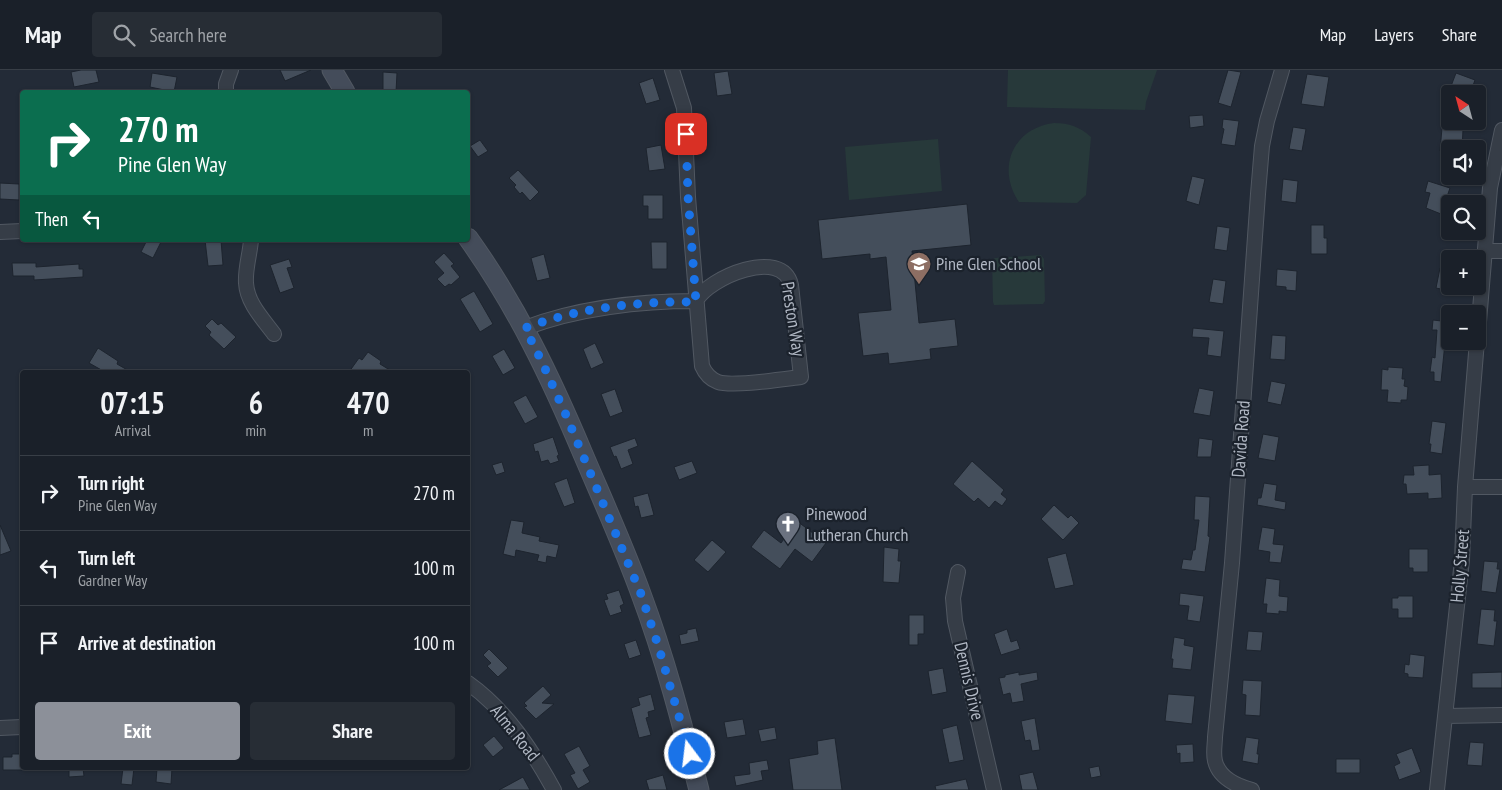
<!DOCTYPE html>
<meta charset="utf-8">
<style>
body{margin:0;font-family:"PT Sans Narrow",sans-serif;background:#272d35;color:#f1f3f6;height:100vh;display:flex;flex-direction:column;font-size:19px;white-space:nowrap}
*{box-sizing:border-box;margin:0}
p{font-size:16px;color:#9fa3a8}
.icon{flex:none;width:28px;height:28px;fill:none;stroke:currentColor;stroke-width:2;stroke-linecap:round;stroke-linejoin:round}
.map{position:relative;flex:1;overflow:hidden}
.sheet{position:absolute;left:20px;top:300px;width:450px;height:400px;display:flex;flex-direction:column;background:#1a2029;border-radius:5px;box-shadow:0 1px 4px #0004,0 0 0 1px #383e46}
.sheet>*{flex:none}
.guide{position:absolute;left:20px;top:20px;width:450px;height:152px;border-radius:5px;box-shadow:0 1px 4px #0004,0 0 0 1px #383e46;background:#0b6e4f;color:#fff;overflow:hidden}
.needle{width:32px;rotate:324deg}
.controls{position:absolute;left:1441px;top:15px;display:grid;gap:10px}
.controls a{display:grid;place-items:center;width:45px;height:45px;border-radius:5px;background:#1a2029;box-shadow:0 1px 4px #0004,0 0 0 1px #383e46;font-size:25px}
.pin{position:absolute;display:grid;place-items:center;width:42px;height:42px;color:#fff;margin:-21px;border-radius:10px;box-shadow:0 2px 8px #0006}
.me{position:absolute;width:55px;margin:-28px;rotate:345deg;stroke-linejoin:round;filter:drop-shadow(0 0 4px #0008)}
.turn{display:flex;align-items:center;gap:18px;height:105px;padding:0 15px;font-size:22px}
.turn .icon{width:65px;height:65px;stroke-width:2.5}
.turn b{display:block;font-size:35px;line-height:42px}
.then{display:flex;align-items:center;height:48px;padding:0 15px;background:#0003;gap:10px;font-size:19px}
.eta{display:flex;justify-content:space-evenly;align-items:center;height:85px;text-align:center}
.eta b{font-size:30px;font-weight:700;line-height:35px}
.primary-button{display:flex;gap:10px;margin-top:auto;padding:10px 15px}
.primary-button a{flex:1;height:58px;border-radius:5px;background:#8c9099;color:#fff;font-size:20px;font-weight:700;line-height:58px;text-align:center}
.primary-button a+a{background:#272d35;color:#f1f3f6}
ul{padding:0;list-style:none}
li{display:flex;align-items:center;gap:15px;height:75px;padding:0 15px;border-top:1px solid #383e46}
li div{flex:1}
li b{display:block;font-size:19px}
li em{font-style:normal}
header{display:flex;align-items:center;gap:30px;box-sizing:border-box;height:70px;padding:0 25px;background:#1a2029;border-bottom:1px solid #383e46}
header strong{font-size:24px}
nav{display:flex;gap:28px;margin-inline-start:auto;font-size:18px}
.search{width:350px;height:45px;background:#272d35;display:flex;align-items:center;gap:12px;box-sizing:border-box;padding:0 18px;border-radius:5px;color:#9fa3a8;font-size:19px}
.map>svg:first-child{display:block}
.green{fill:#27393a}
.building{fill:#444e5b;stroke:#1d242e}
.lines{fill:none;stroke-linecap:round;stroke-linejoin:round}
.street-casing{stroke:#515862;stroke-width:16}
.secondary-casing{stroke:#515862;stroke-width:21}
.street{stroke:#363d47;stroke-width:14}
.secondary{stroke:#444c5a;stroke-width:19}
.route{stroke:#1a73e8;stroke-width:9;stroke-dasharray:0 16.2}
.labels{text-anchor:middle;stroke-width:4.5;stroke-linejoin:round;paint-order:stroke}
.poi-label{font-size:18px;fill:#b1b8c4;stroke:#1b222c;text-anchor:start}
.street-label{font-size:18px;fill:#b1b8c4;stroke:#1b222c}
</style>
<header>
<strong>Map</strong>
<div class="search"><svg class="icon" aria-label="search" viewBox="0 0 24 24"><circle cx="10" cy="10" r="6"/><path d="M15 15l6 6"/></svg>Search here</div>
<nav><a>Map</a><a>Layers</a><a>Share</a></nav>
</header>
<div class="map">
<svg width="1502" height="720" viewBox="0 0 1502 720">
<rect width="100%" height="100%" fill="#232b37"/>
<!-- green -->
<path class="green" d="M1008,0H1157L1146,32L1145,40L1007,37Z
M1054,53C1069,53 1080,57 1091,67L1086,125L1077,133L1019,132C996,98 1013,58 1054,53Z
M938,69L942,121L849,130L845,77Z
M1041,185L1044,189L1045,231L1043,234L994,235L993,232L992,190L995,188Z"/>
<!-- building -->
<path class="building" d="M81,0H96L99,12L74,17L71,2Z
M280,0H311L285,11Z
M1228,0L1241,2L1231,37L1218,33Z
M728,1L732,24L717,26L714,3Z
M383,2L397,3L396,22H383Z
M152,3L177,7L174,22L150,17Z
M1456,3L1475,10L1470,24H1448Z
M1307,4L1329,7L1324,37L1301,34Z
M653,8L660,30L646,34L639,13Z
M1203,45L1204,56L1190,58L1189,46Z
M1223,49L1239,51L1235,76L1221,74L1224,59L1222,58Z
M1293,57L1306,59L1302,81L1289,79Z
M1442,58L1463,60L1462,79H1450V82L1440,81Z
M480,70L488,81L478,87L470,76Z
M661,75L665,99L649,101L646,78Z
M518,100L539,122L530,131L522,122L520,124L514,117L516,115L509,108Z
M1192,106L1205,109L1199,135L1186,131Z
M1283,109L1298,111L1296,133L1281,131Z
M1428,111L1450,118L1441,144L1426,138L1430,123L1425,122Z
M0,113L19,114V130L0,129Z
M643,125H663V149H648V136H643Z
M967,134L971,175L912,181L919,253L955,249L958,276L930,279L931,289L889,294L888,283L863,286L858,243L891,240L886,187L870,189V184L822,189L818,150Z
M1311,155H1324V168H1327V184H1311Z
M1217,156L1230,158L1227,181L1214,179Z
M147,170H162L153,188L141,182Z
M205,170H221L223,195L208,196Z
M651,172H667V199H652Z
M444,183L454,194L451,196L460,207L451,215L449,214L445,217L437,209L444,203L434,192Z
M544,184L550,208L537,211L531,188Z
M289,189L292,197L287,198L294,218L280,223L270,195Z
M12,193H36V197L79,194V199H83V207L34,210V206H13Z
M1440,198L1450,199V221L1436,218Z
M1277,199L1297,201L1296,221L1286,220V217L1276,216Z
M1213,209L1226,211L1223,234L1209,232Z
M474,221L493,254L480,262L460,229Z
M212,249L218,255L221,253L236,267L224,279L209,265L211,262L205,256Z
M1433,250L1450,252V274L1445,273L1441,312L1434,311V302H1430L1432,287L1435,288L1437,260H1432Z
M1193,258L1224,261L1221,287L1207,285L1209,268L1192,267Z
M1272,265L1286,266L1285,290L1270,289Z
M595,273L604,293L591,299L583,279Z
M98,278L118,291L117,294L131,302H105L89,293Z
M504,279L515,298L503,305L492,286Z
M368,282L381,291L380,294L393,302H349L359,288L362,290Z
M1388,297L1403,298L1402,309H1405L1404,316L1408,317L1407,330H1401V333L1387,332L1388,320H1381L1382,299L1388,300Z
M1271,311L1286,314L1281,335L1267,332Z
M1199,318L1214,321L1210,346L1193,343Z
M615,319L623,342L610,347L601,324Z
M526,325L538,347L525,354L513,332Z
M1432,351L1446,353L1442,384L1430,382L1431,374H1429Z
M1263,364L1279,367L1275,391L1258,388Z
M553,367L559,385L557,386L559,391L550,394L548,390L541,392L538,381L535,382L533,374Z
M635,368L638,376L628,380L633,394L621,399L616,386L614,387L610,377Z
M1199,368L1213,370L1211,387H1197Z
M692,391L697,403L679,410L674,397Z
M972,391L1004,420L1001,424L1007,429L1002,436L995,431L989,438L978,428L974,432L953,414Z
M502,392L505,402L496,405L492,395Z
M1429,395V405L1441,404L1442,428L1428,429V423L1407,424L1406,414H1403L1404,405H1414L1413,396Z
M567,408L575,433L564,437L554,413Z
M1264,413L1277,415L1275,430L1286,432L1285,440L1257,435L1258,428H1261Z
M648,423L654,445L641,448L638,436L635,437L633,427Z
M1195,426L1210,427L1208,466L1210,467L1205,502L1181,499L1183,489L1191,490L1193,480H1195L1199,450H1194Z
M1054,435L1068,448L1071,445L1079,453L1063,470L1041,449Z
M511,450L524,452L522,463L540,467L539,471L559,475L556,488L547,486L546,493L537,491L539,485L516,480L515,487L503,484Z
M797,451L826,473L812,492L795,479L780,499L751,477L764,460L781,473Z
M0,455L11,481L0,485Z
M1262,457L1275,459L1273,474L1284,475L1281,493L1269,492L1270,482L1258,480Z
M712,470L726,482L708,502L694,490Z
M884,477L899,479L898,491H901L899,513L883,512Z
M1409,479H1428V502H1413V498H1409Z
M1066,483L1074,515L1055,519L1047,488Z
M1484,491L1498,492L1497,499H1500L1496,523L1481,521Z
M1266,508L1280,510L1279,526L1288,527L1287,542L1279,541V544L1266,543L1267,534H1263Z
M619,520L624,534L620,536L622,542L610,546L604,530L608,529L606,524Z
M1180,523L1204,526L1200,552L1187,550L1189,536L1179,535Z
M1398,526H1413V548H1398V539H1392V528H1398Z
M1481,539L1495,540L1494,551H1497L1494,576L1477,574Z
M909,545H924V564H918V575H909Z
M696,558L699,571L681,575L679,565L687,563V560Z
M1007,559L1011,572L1017,570L1020,579L1001,585L994,564Z
M1248,561L1263,562L1261,581L1246,580Z
M1174,567L1185,569L1184,575L1194,577L1191,600L1172,598L1173,589H1171Z
M636,570L641,585L629,589L624,574Z
M489,579L508,598L498,607L487,596L491,593L483,585Z
M1410,584L1425,586L1423,608L1408,607V604L1404,603L1405,594L1409,595Z
M943,598L947,622L932,625L928,601Z
M1019,602V605L1037,602L1038,610L1021,614L1024,631L1012,633L1010,623L1003,625L999,608L1005,607V605Z
M1502,602V618H1472V603Z
M1243,610L1262,611L1260,646L1245,645L1246,625L1242,624Z
M543,616L551,625L542,633L554,634L536,649L524,637L527,636L524,633Z
M651,624L655,640L648,642L649,647L646,648L651,665L639,668L631,638L640,635L638,628Z
M1168,624L1195,626L1192,654L1165,651Z
M1035,648L1040,680L1032,681L1030,670L1025,671L1021,651Z
M743,649L746,665L727,668L724,652Z
M957,655L964,690L949,693L942,659Z
M775,657L777,669L761,672L758,660Z
M494,666L504,678L493,687L483,675Z
M1246,667L1259,669L1257,684H1259L1258,694L1242,691Z
M835,668L842,720H793L789,689L818,684L817,671Z
M1470,672L1484,673L1482,696L1467,695Z
M1193,674L1194,692L1180,693V683L1177,684L1176,675Z
M579,676L590,696L583,700L590,712L578,719L570,705L575,703L564,684Z
M1412,678L1421,702L1399,710L1394,696L1400,693L1396,684Z
M12,684H22V700H3V687H12Z
M1336,689H1360V703H1336Z
M767,690L769,700L761,701L763,710L736,716L734,706L750,704L749,693Z
M1099,696L1101,706L1091,708L1089,698Z
M69,698H83L84,706L69,707Z
M123,698H134L132,715L121,714Z
M157,698H172L171,714L156,712Z
M1033,702L1038,720H1022L1019,705Z
M663,705L667,720H649L646,710Z
M523,707L530,720H499Z
M966,709L969,720H936L935,716Z"/>
<g class="lines">
<defs>
<path id="street" d="M672,0L684,38L688,127L702,296C705,303 710,309 718,312C732,317 784,309 801,307L791,215C782,177 709,207 696,231
M226,22V14L231,0
M0,162L22,161
M251,170C250,184 245,199 246,213C247,233 263,249 274,264
M1485,181H1502
M525,258C577,238 641,231 696,231
M1478,264L1490,118L1502,60
M1465,417H1502
M958,502L953,528L955,551L994,720
M468,613C506,640 532,680 554,720
M1445,646L1502,645
M0,658L22,657
M1252,720C1237,716 1219,708 1215,691C1213,683 1215,674 1215,667L1232,493L1258,124L1262,76L1267,51L1282,0
M1437,720L1462,490L1465,417L1477,271"/>
<path id="secondary" d="M332,0L345,22
M468,168C516,235 551,308 583,384C603,431 624,477 641,524C665,588 682,654 699,720"/>
</defs>
<!-- street casing -->
<use href="#street" class="street-casing"/>
<!-- secondary casing -->
<use href="#secondary" class="secondary-casing"/>
<!-- street -->
<use href="#street" class="street"/>
<!-- secondary -->
<use href="#secondary" class="secondary"/>
</g>
<g class="lines">
<!-- route -->
<path class="route" d="M686,64L688,126L696,232C640,231 577,238 525,258L542,292L566,345L641,524L658,575L690,684"/>
</g>
<!-- icons -->
<defs>
<symbol id="school-pin" viewBox="-11 -11 22 30"><path d="M0 17L-7.5 6A9.5 9.5 0 1 1 7.5 6Z" fill="#8d6e63" stroke="#1b222c"/><path d="M0-5L7-2L0 1L-7-2ZM-4 1L0 2.5L4 1V4Q0 6-4 4Z" fill="#fff"/></symbol>
<symbol id="church-pin" viewBox="-11 -11 22 30"><path d="M0 17L-7.5 6A9.5 9.5 0 1 1 7.5 6Z" fill="#6b7280" stroke="#1b222c"/><path d="M-1.2-6h2.4v3.5h3.3v2.4h-3.3V6h-2.4V-.1h-3.3v-2.4h3.3Z" fill="#fff"/></symbol>
</defs>
<g fill-rule="evenodd">
<use href="#school-pin" x="905" y="180" width="28" height="38"/>
<use href="#church-pin" x="774" y="440" width="28" height="38"/>
</g>
<g class="labels">
<!-- poi labels -->
<g class="poi-label">
<text x="936" y="200">Pine Glen School</text>
<text x="806" y="450">Pinewood<tspan x="806" dy="21">Lutheran Church</tspan></text>
</g>
<!-- street labels -->
<g class="street-label">
<text transform="translate(793 249) rotate(81)" y="6">Preston Way</text>
<text transform="translate(1241 369) rotate(-86)" y="6">Davida Road</text>
<text transform="translate(1460 496) rotate(-85)" y="6">Holly Street</text>
<text transform="translate(969 611) rotate(77)" y="6">Dennis Drive</text>
<text transform="translate(515 663) rotate(51)" y="6">Alma Road</text>
</g>
</g>
</svg>
<div class="controls">
<a><svg class="needle" viewBox="-14 -14 28 28"><path d="M0-13l5 13h-10z" fill="#e53935"/><path d="M0 13l5-13h-10z" fill="#9fa3a8"/></svg></a>
<a><svg class="icon" aria-label="sound" viewBox="0 0 24 24"><path d="M4 9h4l5-4v14l-5-4H4zM17 9q2 3 0 6"/></svg></a>
<a><svg class="icon" aria-label="search" viewBox="0 0 24 24"><circle cx="10" cy="10" r="6"/><path d="M15 15l6 6"/></svg></a>
<a>+</a>
<a>−</a>
</div>
<div class="pin" style="left:686px;top:64px;background:#d93025"><svg class="icon" aria-label="arrive" viewBox="0 0 24 24"><path d="M6 21V4h12l-3 4 3 4H6"/></svg></div>
<svg class="me" style="left:690px;top:684px" viewBox="-20 -20 40 40"><circle r="17" fill="#1a73e8" stroke="#fff" stroke-width="3"/><path d="M0-11L8 9 0 5-8 9z" fill="#fff"/></svg>
<div class="guide">
<div class="turn"><svg class="icon" aria-label="right" viewBox="0 0 24 24"><path d="M7 20v-9h11M14 6l5 5-5 5"/></svg><div><b>270 m</b>Pine Glen Way</div></div>
<div class="then">Then<svg class="icon" aria-label="left" viewBox="0 0 24 24"><path d="M17 20v-9H6M10 6l-5 5 5 5"/></svg></div>
</div>
<section class="sheet">
<div class="eta">
<div><b>07:15</b><p>Arrival</p></div>
<div><b>6</b><p>min</p></div>
<div><b>470</b><p>m</p></div>
</div>
<ul>
<li><svg class="icon" aria-label="right" viewBox="0 0 24 24"><path d="M7 20v-9h11M14 6l5 5-5 5"/></svg><div><b>Turn right</b><p>Pine Glen Way</p></div><em>270 m</em></li>
<li><svg class="icon" aria-label="left" viewBox="0 0 24 24"><path d="M17 20v-9H6M10 6l-5 5 5 5"/></svg><div><b>Turn left</b><p>Gardner Way</p></div><em>100 m</em></li>
<li><svg class="icon" aria-label="arrive" viewBox="0 0 24 24"><path d="M6 21V4h12l-3 4 3 4H6"/></svg><div><b>Arrive at destination</b></div><em>100 m</em></li>
</ul>
<div class="primary-button"><a>Exit</a><a>Share</a></div>
</section>
</div>
